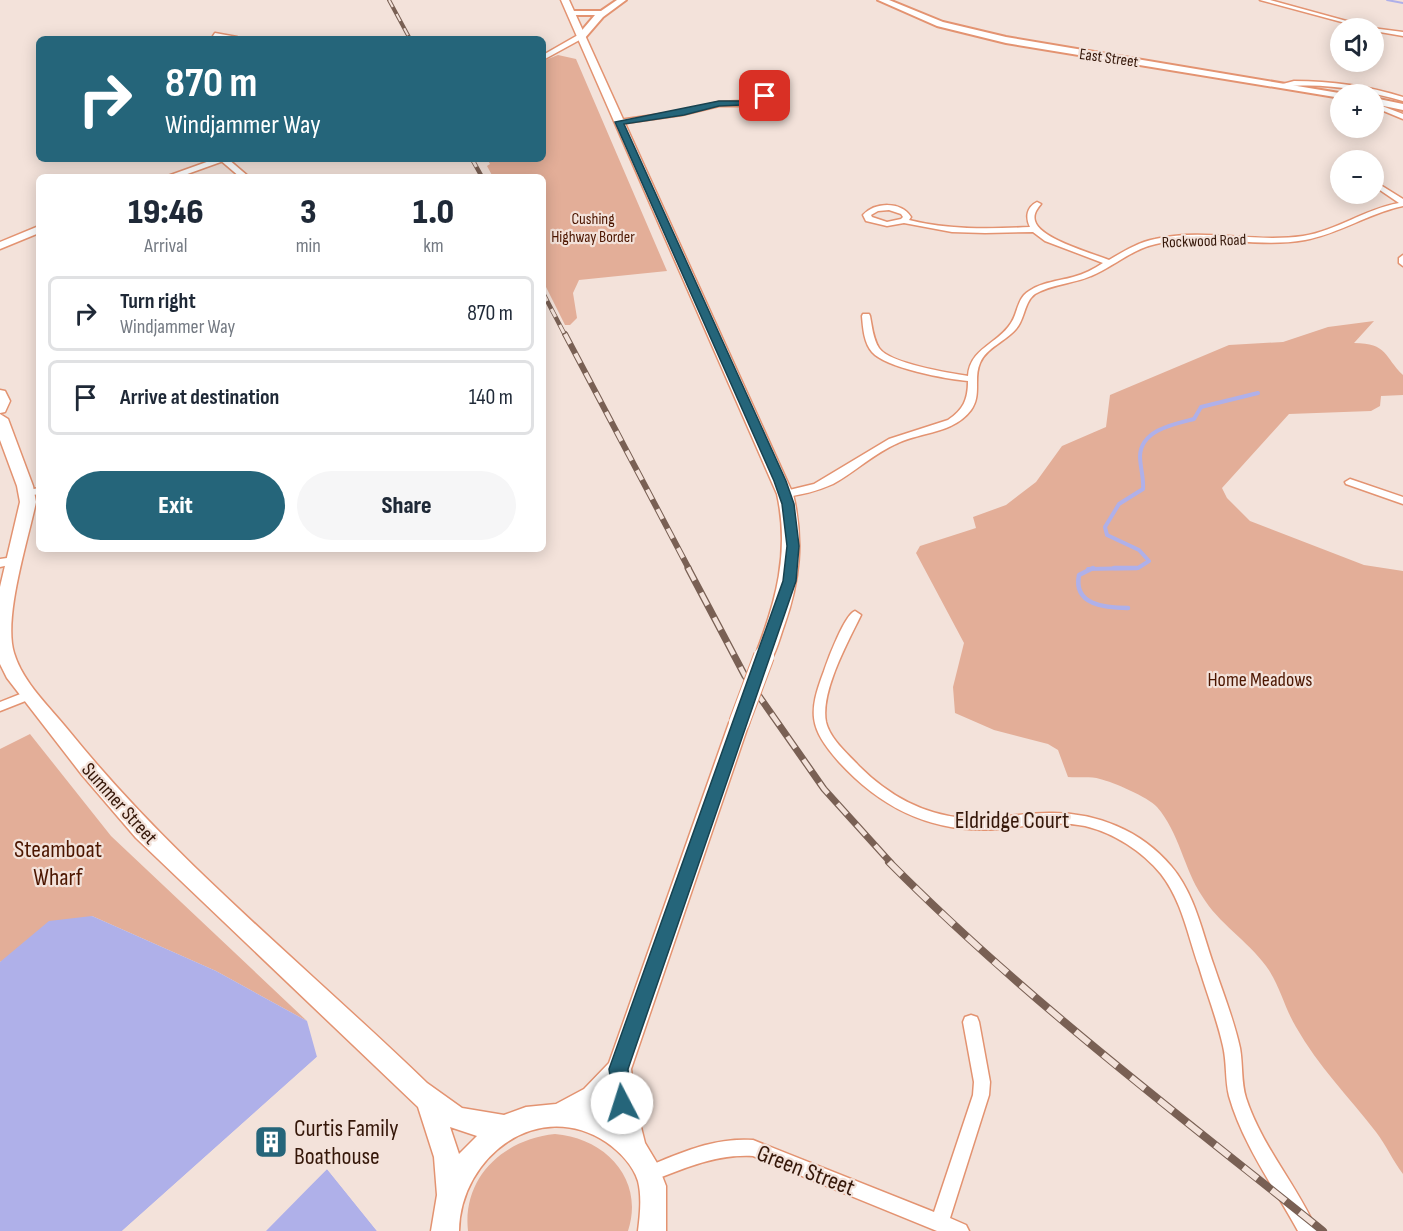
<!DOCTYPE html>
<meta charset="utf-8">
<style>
body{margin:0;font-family:"Sofia Sans Condensed",sans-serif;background:#f6f6f7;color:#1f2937;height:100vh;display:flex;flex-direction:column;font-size:22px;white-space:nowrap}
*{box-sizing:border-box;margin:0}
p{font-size:20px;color:#747a83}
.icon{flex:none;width:33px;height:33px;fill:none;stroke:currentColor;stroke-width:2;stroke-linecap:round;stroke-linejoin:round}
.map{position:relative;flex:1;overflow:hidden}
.side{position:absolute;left:36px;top:174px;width:510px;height:378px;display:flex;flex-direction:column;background:#fff;border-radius:9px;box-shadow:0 3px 15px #0003}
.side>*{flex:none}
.top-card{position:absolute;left:36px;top:36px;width:510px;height:126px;border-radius:9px;box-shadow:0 3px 15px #0003;background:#25657a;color:#fff;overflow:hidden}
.tools{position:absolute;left:1330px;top:18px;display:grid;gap:12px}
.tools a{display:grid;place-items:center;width:54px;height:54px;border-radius:50%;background:#fff;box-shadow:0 3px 15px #0003;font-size:30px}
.pin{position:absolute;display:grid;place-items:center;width:51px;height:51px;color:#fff;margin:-26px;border-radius:12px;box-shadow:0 3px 9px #0006}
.me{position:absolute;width:66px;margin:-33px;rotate:355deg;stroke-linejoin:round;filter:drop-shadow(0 0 4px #0008)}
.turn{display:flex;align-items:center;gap:21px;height:126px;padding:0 30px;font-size:27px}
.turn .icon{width:78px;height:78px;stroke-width:2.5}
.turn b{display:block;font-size:42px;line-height:51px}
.eta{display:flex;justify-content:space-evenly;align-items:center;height:102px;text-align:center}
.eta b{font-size:36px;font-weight:800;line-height:42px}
.action{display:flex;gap:12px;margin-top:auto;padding:12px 30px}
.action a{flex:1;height:69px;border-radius:36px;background:#25657a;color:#fff;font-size:24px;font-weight:800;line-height:69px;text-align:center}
.action a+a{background:#f6f6f7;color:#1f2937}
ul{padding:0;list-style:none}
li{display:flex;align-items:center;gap:18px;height:75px;margin:0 12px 9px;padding:0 18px;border:3px solid #e0e1e3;border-radius:9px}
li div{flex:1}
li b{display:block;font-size:22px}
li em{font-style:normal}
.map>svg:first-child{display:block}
.green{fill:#e3ae98}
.water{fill:#afb0e9}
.pier{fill:#f3e2da}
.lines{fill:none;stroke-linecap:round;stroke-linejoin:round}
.stream-far2{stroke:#afb0e9;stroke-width:2}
.stream-far1{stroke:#afb0e9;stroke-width:4}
.stream{stroke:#afb0e9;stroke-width:4.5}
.minor-casing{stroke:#e39371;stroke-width:3}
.tertiary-casing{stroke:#e39371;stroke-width:3}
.secondary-casing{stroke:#e39371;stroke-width:4}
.primary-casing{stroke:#e39371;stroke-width:3}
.minor{fill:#fff;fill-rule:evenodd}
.tertiary{fill:#fff;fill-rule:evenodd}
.secondary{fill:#fff;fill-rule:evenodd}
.primary{fill:#fff;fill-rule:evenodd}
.rail-far4-casing{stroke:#796054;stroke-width:4}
.rail-far3-casing{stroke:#796054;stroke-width:4.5}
.rail-far2-casing{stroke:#796054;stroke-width:6}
.rail-far1-casing{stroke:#796054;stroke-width:7}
.rail-casing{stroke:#796054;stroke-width:8}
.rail-far4{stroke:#f3e2da;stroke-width:2;stroke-dasharray:8;stroke-linecap:butt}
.rail-far3{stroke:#f3e2da;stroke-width:3;stroke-dasharray:9;stroke-linecap:butt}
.rail-far2{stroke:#f3e2da;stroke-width:4;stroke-dasharray:11;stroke-linecap:butt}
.rail-far1{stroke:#f3e2da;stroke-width:4.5;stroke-dasharray:14;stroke-linecap:butt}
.rail{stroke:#f3e2da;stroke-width:6;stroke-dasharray:18;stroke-linecap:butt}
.primary-bridge-casing{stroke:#e39371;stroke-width:22;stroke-linecap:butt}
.primary-bridge{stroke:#fff;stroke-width:20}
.route{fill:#25657a;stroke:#18424f;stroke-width:1.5}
.labels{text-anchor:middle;stroke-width:4.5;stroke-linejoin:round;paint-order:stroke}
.far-street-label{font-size:16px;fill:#351709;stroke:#f3e2da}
.far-park-label{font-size:16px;fill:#4c1600;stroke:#f3e2da}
.park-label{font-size:20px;fill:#4c1600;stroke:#f3e2da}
.street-label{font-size:20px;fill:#351709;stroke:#f3e2da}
.near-street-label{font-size:24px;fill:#351709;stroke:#f3e2da}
.near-park-label{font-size:24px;fill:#4c1600;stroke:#f3e2da}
.near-poi-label{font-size:24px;fill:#351709;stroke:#f3e2da;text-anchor:start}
</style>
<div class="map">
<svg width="1403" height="1231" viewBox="0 0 1403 1231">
<rect width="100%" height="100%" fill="#f3e2da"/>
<!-- green -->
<path class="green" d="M558,55L576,59L667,271L579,280L573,293L577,318L570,325H565L543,281V177H493L487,166L490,164L487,159H543V61Z
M1374,321L1354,343C1388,343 1384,357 1403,375V395L1381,396L1380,406L1371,411L1289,414L1222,488L1227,498L1250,521L1364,565L1403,571V1174C1393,1161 1386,1145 1376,1132C1349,1097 1318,1066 1296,1027C1284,1007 1280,985 1266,966C1247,940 1219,924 1202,896C1184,869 1179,832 1157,807C1148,797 1113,782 1100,779C1091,776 1078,778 1068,777L1058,750L1048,744L994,730L955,713L953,687L964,643L916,553L920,546L976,528L973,517L1006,505L1036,482L1062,446L1106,427L1110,395L1229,345L1283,342L1328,327Z
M30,734L111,836L307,1021L216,971L92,916L0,962V749Z
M555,1134C605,1138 645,1179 628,1231H468C462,1177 504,1139 555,1134Z"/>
<!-- water -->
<path class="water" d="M92,916L216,971L307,1021L317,1057L122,1231H0V962L49,921Z
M327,1169L377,1231H266Z"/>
<!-- pier -->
<path class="pier" d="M319,1055V1059L126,1231H122Z
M327,1166L380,1231H377L327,1169L263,1231Z"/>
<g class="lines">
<!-- stream-far2 -->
<path class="stream-far2" d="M1387,0L1403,3"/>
<!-- stream-far1 -->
<path class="stream-far1" d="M1088,569L1138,568L1149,561L1139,550L1107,535L1105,527L1119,504L1143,489C1144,478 1140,467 1140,456C1141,430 1174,424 1194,419L1201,407L1258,393"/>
<!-- stream -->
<path class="stream" d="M1093,568L1079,575C1073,605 1105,608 1128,608
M1114,568H1137"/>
<defs>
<path id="minor" d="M1260,0H1270L1372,28L1403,32V36L1374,31V28H1364Z
M215,33L237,37L240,39L213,36Z
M1294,81C1331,81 1368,86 1403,97V101C1364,90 1323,82 1282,87L1279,85Z
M767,94L775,100L764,106H719L682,115L619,124L615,122L619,120L682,111L719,102L741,101L757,95ZM760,98L767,100L763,102L752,101Z
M1374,103L1403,114V119L1374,107Z
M219,159H228L249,177H240Z
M1374,181L1403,199V206C1369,213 1339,234 1305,240C1256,249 1205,232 1156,244C1132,249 1113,267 1091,276C1073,284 1052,284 1035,294C1024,302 1025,319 1016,329C1006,341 986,348 980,363C973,378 982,395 971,410C954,433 922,432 898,443C874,453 855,472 833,484C817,491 802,495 785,497L780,494L781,492L814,484L889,439L948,420C963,410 968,400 968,381C946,379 886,368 872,352C864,343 863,328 862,316L863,314H869L870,316C872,326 873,339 879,348C889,363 949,373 968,376C970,348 998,344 1011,323C1018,313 1017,298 1029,291C1042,282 1059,281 1073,277C1084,274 1094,269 1103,263L1045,241L1033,232L985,233L952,232L904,223L887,226L866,221L863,215C875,202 901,201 911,217L909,220C949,230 989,229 1030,227C1025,217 1027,207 1037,202L1041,204C1037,209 1033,214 1035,221C1040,239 1092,253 1109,260C1124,251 1139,242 1155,239C1204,228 1254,243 1303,236C1336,231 1365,209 1399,203L1374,186ZM889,210L901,214L903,217L901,219L887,222L872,217L871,215L878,211Z
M1403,255V266L1399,263V258Z
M1350,479L1403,497V504L1346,484L1345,482Z
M39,488V494L27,496L22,493L23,491Z
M14,557L20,561L18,563L0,567V559Z
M855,611L861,615C848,642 820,692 826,722C830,739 848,754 859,766C888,795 922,814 963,818C992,820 1020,813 1049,813C1095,812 1141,830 1171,866C1195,894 1202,932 1214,966C1223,993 1234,1020 1240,1048C1243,1065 1241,1082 1246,1098C1262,1147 1297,1185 1317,1231H1298C1274,1187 1243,1145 1229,1096C1225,1080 1227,1063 1223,1046C1217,1019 1207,994 1199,967C1188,936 1182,901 1161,874C1142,851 1114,833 1085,826C1056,820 1027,826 998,829C933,834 882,809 839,762C809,728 808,713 824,671C828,659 845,614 855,611Z
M28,691L34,695L33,698L0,711V702Z
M971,1015L977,1017L979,1022L990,1082L989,1095L950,1218L966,1225L969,1231H937L753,1156C715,1154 683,1169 649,1182L643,1180L640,1174L643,1168C679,1154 713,1137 753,1140L934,1212L973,1095L974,1082L963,1022L965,1017Z"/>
<path id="tertiary" d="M578,35L585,37L543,60V55Z
M215,159H229L179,177H165Z
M39,226V233L0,249V242Z"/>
<path id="secondary" d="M617,0H626L603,17L584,39H578V35L595,15H570L567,11H601Z
M878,0H889L943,22L1006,37L1345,94H1341V98L1006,43L937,26Z
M1374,98L1403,104V110L1374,104Z"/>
<path id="primary" d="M561,0H569L793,494C804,540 800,581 784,626C780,637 777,650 771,660H757L755,656C776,602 790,552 777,494Z
M0,390L5,391L10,401L5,412L0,413Z
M0,414L8,419L33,486L36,502C28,540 3,618 14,653C23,683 50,707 69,731C174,861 307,967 427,1083L462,1108L504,1115L526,1107L556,1104L584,1089L609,1063L729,723L732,718H746L749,723L631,1069L635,1103L645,1143L657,1163L666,1186V1231H638C640,1215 642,1197 638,1181C633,1165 619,1151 606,1142C538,1097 460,1157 459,1231H431L437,1195L434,1157L418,1107L136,838L82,775L7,678L0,664V587L20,502L17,486L0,440ZM609,1097L613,1119L592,1110ZM450,1127L477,1136L459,1154Z"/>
</defs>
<!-- minor casing -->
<use href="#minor" class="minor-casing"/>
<!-- tertiary casing -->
<use href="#tertiary" class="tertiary-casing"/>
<!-- secondary casing -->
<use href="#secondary" class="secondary-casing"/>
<!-- primary casing -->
<use href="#primary" class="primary-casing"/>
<!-- minor -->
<use href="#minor" class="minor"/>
<!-- tertiary -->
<use href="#tertiary" class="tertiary"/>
<!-- secondary -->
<use href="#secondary" class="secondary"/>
<!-- primary -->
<use href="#primary" class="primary"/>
<defs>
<path id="rail-far4" d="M389,0L410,39"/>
<path id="rail-far3" d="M472,159L482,177
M543,293L565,335"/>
<path id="rail-far2" d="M565,334L689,569"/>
<path id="rail-far1" d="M688,568L745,676L824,789L891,863"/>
<path id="rail" d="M889,862C1023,997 1175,1112 1323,1231"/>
</defs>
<!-- rail-far4 casing -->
<use href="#rail-far4" class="rail-far4-casing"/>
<!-- rail-far3 casing -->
<use href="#rail-far3" class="rail-far3-casing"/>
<!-- rail-far2 casing -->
<use href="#rail-far2" class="rail-far2-casing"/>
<!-- rail-far1 casing -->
<use href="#rail-far1" class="rail-far1-casing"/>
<!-- rail casing -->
<use href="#rail" class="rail-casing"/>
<!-- rail-far4 -->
<use href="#rail-far4" class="rail-far4"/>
<!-- rail-far3 -->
<use href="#rail-far3" class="rail-far3"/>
<!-- rail-far2 -->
<use href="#rail-far2" class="rail-far2"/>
<!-- rail-far1 -->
<use href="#rail-far1" class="rail-far1"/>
<!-- rail -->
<use href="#rail" class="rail"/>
<defs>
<path id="primary-bridge" d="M739,723L764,656"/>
</defs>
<!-- primary-bridge casing -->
<use href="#primary-bridge" class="primary-bridge-casing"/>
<!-- primary-bridge -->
<use href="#primary-bridge" class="primary-bridge"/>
</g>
<!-- route -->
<path class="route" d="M765,94L768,97L742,105L719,106L684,115L624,124L786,481L794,504L799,546L796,581L628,1069L631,1103L629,1109L622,1112L615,1109L609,1069L783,581L787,546L782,504L774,481L615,122L719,101H742Z"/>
<!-- icons -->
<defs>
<symbol id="building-square" viewBox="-11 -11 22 22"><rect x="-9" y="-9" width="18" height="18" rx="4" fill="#25657a" stroke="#f3e2da"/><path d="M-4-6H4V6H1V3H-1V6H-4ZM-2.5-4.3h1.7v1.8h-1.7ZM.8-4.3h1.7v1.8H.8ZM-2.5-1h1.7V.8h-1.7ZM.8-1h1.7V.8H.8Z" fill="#fff"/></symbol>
</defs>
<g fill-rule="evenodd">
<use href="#building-square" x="252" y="1123" width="38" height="38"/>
</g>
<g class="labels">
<!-- far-street labels -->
<g class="far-street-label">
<text transform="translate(1109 57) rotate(8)" y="6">East Street</text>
<text transform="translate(1204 240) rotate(-2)" y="6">Rockwood Road</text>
</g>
<!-- far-park labels -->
<g class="far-park-label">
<text x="593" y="224">Cushing<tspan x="593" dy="18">Highway Border</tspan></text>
</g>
<!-- park labels -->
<g class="park-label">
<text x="1260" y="686">Home Meadows</text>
</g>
<!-- street labels -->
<g class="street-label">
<text transform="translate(120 803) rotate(48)" y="7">Summer Street</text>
</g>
<!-- near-street labels -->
<g class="near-street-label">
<text x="1012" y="828">Eldridge Court</text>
<text transform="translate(806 1170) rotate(21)" y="8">Green Street</text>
</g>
<!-- near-park labels -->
<g class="near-park-label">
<text x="58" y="857">Steamboat<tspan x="58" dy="28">Wharf</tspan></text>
</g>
<!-- near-poi labels -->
<g class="near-poi-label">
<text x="294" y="1136">Curtis Family<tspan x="294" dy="28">Boathouse</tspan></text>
</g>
</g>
</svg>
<div class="tools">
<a><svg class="icon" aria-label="sound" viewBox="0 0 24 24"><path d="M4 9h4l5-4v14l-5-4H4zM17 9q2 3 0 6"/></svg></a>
<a>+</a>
<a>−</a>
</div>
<div class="pin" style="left:765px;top:96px;background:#d93025"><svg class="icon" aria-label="arrive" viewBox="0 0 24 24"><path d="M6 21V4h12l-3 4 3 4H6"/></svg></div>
<svg class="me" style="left:622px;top:1103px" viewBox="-20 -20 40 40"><circle r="19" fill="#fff"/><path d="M0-13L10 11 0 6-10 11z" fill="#25657a"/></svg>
<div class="top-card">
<div class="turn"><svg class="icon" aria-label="right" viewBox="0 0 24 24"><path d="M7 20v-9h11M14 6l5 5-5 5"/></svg><div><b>870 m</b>Windjammer Way</div></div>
</div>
<section class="side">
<div class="eta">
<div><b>19:46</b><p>Arrival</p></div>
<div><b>3</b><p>min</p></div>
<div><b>1.0</b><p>km</p></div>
</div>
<ul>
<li><svg class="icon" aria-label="right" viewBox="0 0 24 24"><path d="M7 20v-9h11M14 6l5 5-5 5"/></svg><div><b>Turn right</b><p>Windjammer Way</p></div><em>870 m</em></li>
<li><svg class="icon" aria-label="arrive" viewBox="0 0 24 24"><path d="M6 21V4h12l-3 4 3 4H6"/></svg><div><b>Arrive at destination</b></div><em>140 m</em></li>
</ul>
<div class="action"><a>Exit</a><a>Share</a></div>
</section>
</div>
